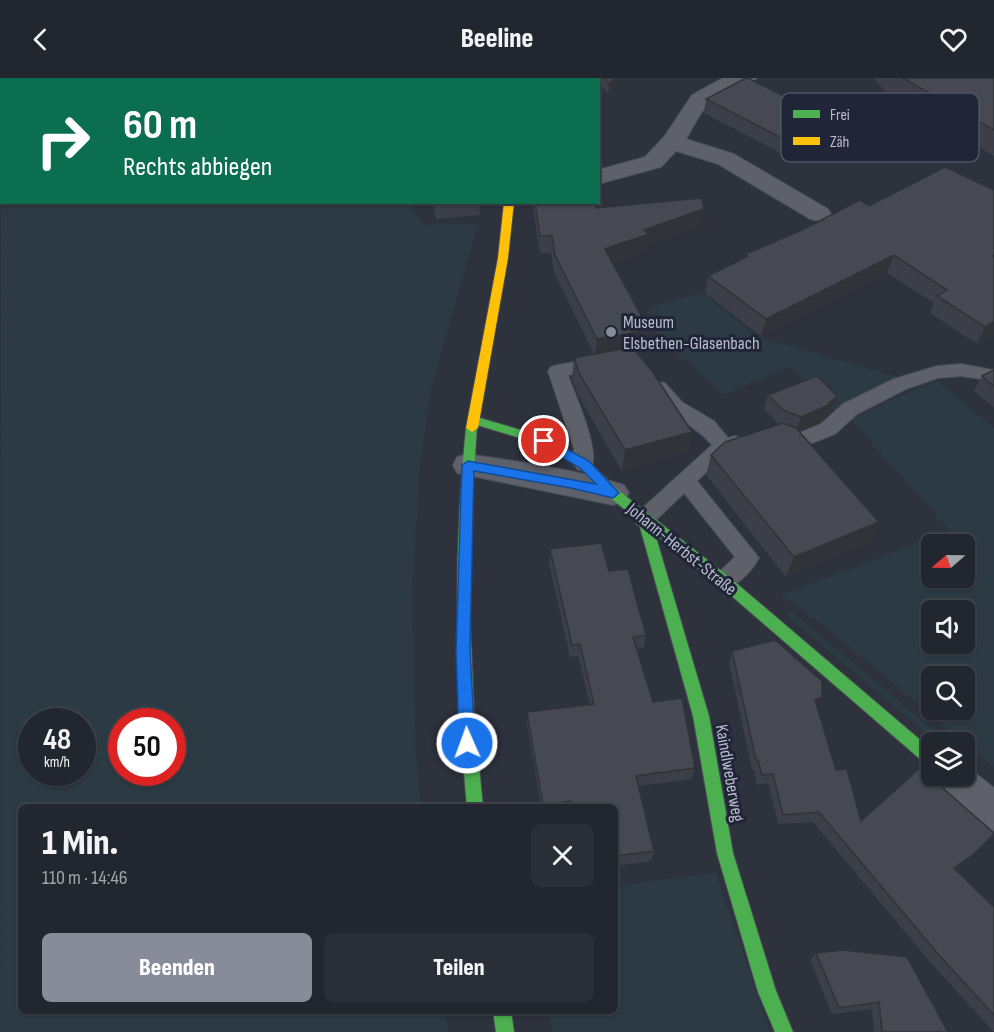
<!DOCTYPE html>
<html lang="de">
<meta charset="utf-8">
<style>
body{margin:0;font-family:"Sofia Sans Condensed",sans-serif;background:#2a2e36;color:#f1f3f6;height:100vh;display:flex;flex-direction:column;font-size:22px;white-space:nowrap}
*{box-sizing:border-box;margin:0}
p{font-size:20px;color:#a2a5aa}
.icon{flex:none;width:33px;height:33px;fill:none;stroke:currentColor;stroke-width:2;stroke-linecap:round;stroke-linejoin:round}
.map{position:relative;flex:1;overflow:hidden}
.sheet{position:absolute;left:18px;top:726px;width:600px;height:210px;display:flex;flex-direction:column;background:#22262e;border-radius:9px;box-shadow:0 2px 4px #0004,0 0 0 2px #3f434a}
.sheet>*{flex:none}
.banner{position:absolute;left:0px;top:0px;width:600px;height:126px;box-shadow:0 2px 4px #0004,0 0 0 2px #3f434a;background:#0b6e4f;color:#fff;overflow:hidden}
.needle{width:39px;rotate:250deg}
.buttons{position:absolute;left:921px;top:456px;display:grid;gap:12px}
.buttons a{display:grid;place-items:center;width:54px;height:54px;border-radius:9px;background:#22262e;box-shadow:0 2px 4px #0004,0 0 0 2px #3f434a;font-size:30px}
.speed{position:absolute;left:18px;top:630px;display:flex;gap:12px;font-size:30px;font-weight:700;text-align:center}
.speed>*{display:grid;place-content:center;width:78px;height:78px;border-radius:50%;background:#22262e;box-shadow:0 2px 4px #0004,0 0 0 2px #3f434a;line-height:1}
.speed small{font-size:15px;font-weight:400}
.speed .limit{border:9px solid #d22;background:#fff;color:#111}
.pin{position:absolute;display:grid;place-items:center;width:51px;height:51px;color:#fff;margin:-26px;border:3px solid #fff;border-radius:50%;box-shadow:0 2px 6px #0007}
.me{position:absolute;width:66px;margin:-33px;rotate:358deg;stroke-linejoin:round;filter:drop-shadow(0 0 4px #0008)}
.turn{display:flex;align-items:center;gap:21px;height:126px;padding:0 24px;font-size:27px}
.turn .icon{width:78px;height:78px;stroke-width:2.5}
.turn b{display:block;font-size:42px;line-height:51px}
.round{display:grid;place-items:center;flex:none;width:63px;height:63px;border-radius:9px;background:#2a2e36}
.summary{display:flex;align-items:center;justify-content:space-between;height:102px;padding:0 24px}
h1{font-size:36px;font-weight:800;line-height:45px}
.cta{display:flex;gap:12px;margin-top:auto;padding:12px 24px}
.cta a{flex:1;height:69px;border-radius:9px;background:#888c9a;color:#fff;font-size:24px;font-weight:800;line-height:69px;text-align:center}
.cta a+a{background:#2a2e36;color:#f1f3f6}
header{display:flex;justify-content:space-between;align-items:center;height:78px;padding:0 24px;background:#22262e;font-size:27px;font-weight:800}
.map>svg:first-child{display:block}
.green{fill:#2b3a43;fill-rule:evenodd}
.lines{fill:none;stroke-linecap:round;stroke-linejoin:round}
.lane-casing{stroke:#4a4d55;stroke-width:2}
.street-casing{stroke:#4a4d55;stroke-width:2}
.fast-casing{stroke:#4a4d55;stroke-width:2}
.slow-casing{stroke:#4a4d55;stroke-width:2}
.lane{fill:#5e616a;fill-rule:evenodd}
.street{fill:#5e616a;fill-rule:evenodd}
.fast{fill:#4caf50;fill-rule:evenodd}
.slow{fill:#ffc107;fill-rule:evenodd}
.wall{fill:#3c3f47}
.shaded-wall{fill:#313339}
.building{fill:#464952;stroke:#313339;stroke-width:1.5}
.route{fill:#1a73e8;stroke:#114b97;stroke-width:1.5}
.poi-dot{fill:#888c9a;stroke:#212538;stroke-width:2}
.labels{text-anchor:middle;stroke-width:6;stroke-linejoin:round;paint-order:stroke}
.poi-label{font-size:18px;fill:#b9bdcc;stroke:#212538;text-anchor:start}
.street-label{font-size:18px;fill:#b9bdcc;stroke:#212538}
.key{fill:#212538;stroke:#4f5364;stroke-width:1.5}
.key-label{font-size:16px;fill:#b9bdcc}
</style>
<header><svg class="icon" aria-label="back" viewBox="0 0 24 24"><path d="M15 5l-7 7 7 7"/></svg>Beeline<svg class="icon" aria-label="heart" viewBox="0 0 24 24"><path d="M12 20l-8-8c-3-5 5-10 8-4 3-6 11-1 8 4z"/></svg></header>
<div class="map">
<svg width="994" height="954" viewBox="0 0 994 954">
<rect width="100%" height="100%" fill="#2e323d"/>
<!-- green -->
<path class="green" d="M1,121L2,124L409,125L424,147L478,146L430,315L420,386L412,516L416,679L421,729H21V933H445L449,954H0ZM32,644H82V694H32ZM122,644H172V694H122Z
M701,214L757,258L898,299L834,333L790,289L723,317L658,258L646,231Z
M937,302L994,350V689L820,545L780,517L950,453L849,340ZM932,466H964V500H932ZM932,532H964V566H932ZM932,598H964V632H932Z
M791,533L948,664H937L787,538Z
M716,795L770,954H552L548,933H615V808Z"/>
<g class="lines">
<defs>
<path id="lane" d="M599,280L605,282L608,286L605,290L568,297C575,318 601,372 591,391L584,393L577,391L574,386V371L548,293L551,289L557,287Z
M961,286L993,292L994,300L987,302L961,298L938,300L906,311L857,336L835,356L797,371L773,361L770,356L773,351L780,349L797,356L821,346L843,326L894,301L937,288Z
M658,304L665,305L682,324L714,343L728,360L735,358L742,360L745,365L742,370L722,379L697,403L759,480C751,494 733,515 716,509L713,503L716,497L735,479L684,415L651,447L644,449L637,447L634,441L637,435L712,367C692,343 665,338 649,310L651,305Z"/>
<path id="street" d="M23,0H46L47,2H24Z
M723,0H757C753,5 721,17 710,25C700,33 693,50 686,61L734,76L828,131L831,136L828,141L819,143L810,141L718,86L676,73L661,89L598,106V92L645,79L664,59L692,17Z
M468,376C520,384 574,391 624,407L629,415L624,423L613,427L457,395L453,387L457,379Z
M964,686L994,710V754C971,744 941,721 931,698H964Z"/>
<path id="fast" d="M468,0H476L477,2H468Z
M473,338L548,360L588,383L618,412L729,499L932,672V689L927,687L719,507L655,456L709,638L733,775L776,913L793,954H775L758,914L717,775L693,638L638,442L608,418L580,389L540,366L477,347L471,443L470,540L474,636L483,729H467C455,602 453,477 466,350L471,346L467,342Z
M493,933H511L514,954H496Z"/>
<path id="slow" d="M504,124H514L508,180L478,350L472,354L466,350L498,180Z"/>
</defs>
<!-- lane casing -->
<use href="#lane" class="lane-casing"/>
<!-- street casing -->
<use href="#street" class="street-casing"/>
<!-- fast casing -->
<use href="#fast" class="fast-casing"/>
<!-- slow casing -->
<use href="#slow" class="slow-casing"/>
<!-- lane -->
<use href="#lane" class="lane"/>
<!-- street -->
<use href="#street" class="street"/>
<!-- fast -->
<use href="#fast" class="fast"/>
<!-- slow -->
<use href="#slow" class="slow"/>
</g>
<!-- wall -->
<path class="wall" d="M58,0H153L149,2H61Z
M506,0H616L615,7L608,16L603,10L598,9V2H506Z
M873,0H994V78L887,15Z
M706,21L838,60L800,85L704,35Z
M994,112V256L977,266L930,235L934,225L887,195L761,258L705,215L708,198L745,179L746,176L869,128Z
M433,124H479L480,137L436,141Z
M532,124H595L596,130L701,148L647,167L646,173L612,185L649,252L646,269L634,271L692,354L687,374L622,393L578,317L572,301L574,280L594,276L554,194L551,175H540Z
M994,292V329L974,313L982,298Z
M768,317L837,318L832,333L821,343L798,352L879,444L870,464L786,499L706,397L711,377L778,346L764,331Z
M550,471L609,493L646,557L644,570L637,571L653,624L695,690L691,701L639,708L654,773L651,783L615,788V729H541L527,646V634L590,626L578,578L570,579L549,485Z
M732,573L817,628L836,692L861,743L964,786L956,792L994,829V953H993L929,883L813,744L778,746L768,705L757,707L754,692H752L729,584Z
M816,875L948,954H874L872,931L832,936L810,882Z"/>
<!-- shaded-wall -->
<path class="shaded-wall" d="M113,0H153L149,2H108Z
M614,0H616L615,7L608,16L609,6Z
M601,16L600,27L598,28V19Z
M841,47L838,60L800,85L803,71Z
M0,56H2V72L0,73Z
M704,131L701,148L647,167L646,173L603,188L605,171L644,152Z
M894,177L887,195L761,258L766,241Z
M994,244V256L977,266L985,249Z
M649,252L646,269L595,278L597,261Z
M837,318L832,333L821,343L796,353L801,339Z
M692,354L687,374L622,393L625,372Z
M879,444L870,464L786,499L794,479Z
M822,619L817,630L815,622Z
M994,756L964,786L946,799L954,790Z"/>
<!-- building -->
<path class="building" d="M77,0H113L108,2H80Z
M208,0H379L380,2H204Z
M512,0H597V2H513Z
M605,0H614L609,6Z
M746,0H748L841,47L803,71L706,21Z
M903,0H994V52Z
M0,24L2,25V56H0Z
M945,89L994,112V177L992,178L994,179V244L985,249L937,218L947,212L894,177L766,241L708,198L748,178L746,176L804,151L860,122L869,128Z
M702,120L704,131L644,152L649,156L605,171L649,252L597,261L555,177L552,158H540L535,124H595L596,130Z
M435,124H456L435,126Z
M632,269L652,293L692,354L625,372L580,297L574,280Z
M994,292V308L982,298Z
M817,298L837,318L826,328L801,339L783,332L768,317Z
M783,345L796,350L879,444L794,479L711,377L725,364Z
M601,465L609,493L628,491L646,557L633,559L653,624L682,620L695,690L636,698L654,773L615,778V729H573L571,723L543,727L527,634L594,626L580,566L572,567L550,471Z
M775,562L822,603V619L815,622L836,692L847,691L861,743L920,690L994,755V756L973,777L954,790L994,829V937L938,876L819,734L783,737L773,696L762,697L758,682H756L732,573Z
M843,872L907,879L948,954H882L879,924L839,930L816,875Z"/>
<!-- route -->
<path class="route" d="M544,359L589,383L619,415L613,420L571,410L474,393L470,572L475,665L472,670L467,672L461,670L459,665L456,572L462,387L468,383L596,406L580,390L540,366L538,363L540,360Z"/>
<!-- markers -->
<circle class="poi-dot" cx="611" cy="254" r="6"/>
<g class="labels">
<!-- poi labels -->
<g class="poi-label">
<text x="623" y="250">Museum<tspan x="623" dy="21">Elsbethen-Glasenbach</tspan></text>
</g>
<!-- street labels -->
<g class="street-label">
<text transform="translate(682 471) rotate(39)" y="6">Johann-Herbst-Straße</text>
<text transform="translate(730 695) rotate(80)" y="6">Kaindlweberweg</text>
</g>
</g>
<!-- legend -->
<rect x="781" y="15" width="198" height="69" rx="9" class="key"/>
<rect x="793" y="32" width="27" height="8" fill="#4caf50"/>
<rect x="793" y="59" width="27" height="8" fill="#ffc107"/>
<g class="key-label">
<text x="830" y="42">Frei</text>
<text x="830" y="69">Zäh</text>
</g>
</svg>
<div class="buttons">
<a><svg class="needle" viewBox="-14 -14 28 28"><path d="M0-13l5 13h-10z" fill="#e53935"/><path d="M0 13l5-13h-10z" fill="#a2a5aa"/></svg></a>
<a><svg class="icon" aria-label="sound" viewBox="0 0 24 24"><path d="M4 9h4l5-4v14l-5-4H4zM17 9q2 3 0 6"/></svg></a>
<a><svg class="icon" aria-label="search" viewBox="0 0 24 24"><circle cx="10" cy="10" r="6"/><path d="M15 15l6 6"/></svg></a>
<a><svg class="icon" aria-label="layers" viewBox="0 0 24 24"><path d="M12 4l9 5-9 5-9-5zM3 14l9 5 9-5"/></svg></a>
</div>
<div class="speed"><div>48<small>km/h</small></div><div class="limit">50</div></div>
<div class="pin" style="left:544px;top:363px;background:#d93025"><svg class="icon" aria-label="arrive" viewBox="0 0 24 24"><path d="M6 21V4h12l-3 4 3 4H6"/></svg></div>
<svg class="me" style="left:467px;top:665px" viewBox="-20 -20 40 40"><circle r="17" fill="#1a73e8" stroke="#fff" stroke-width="3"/><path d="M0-11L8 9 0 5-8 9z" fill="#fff"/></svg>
<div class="banner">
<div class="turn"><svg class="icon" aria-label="right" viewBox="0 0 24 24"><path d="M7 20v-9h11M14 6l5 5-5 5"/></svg><div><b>60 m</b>Rechts abbiegen</div></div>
</div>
<section class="sheet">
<div class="summary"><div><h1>1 Min.</h1><p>110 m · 14:46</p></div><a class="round"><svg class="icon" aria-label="close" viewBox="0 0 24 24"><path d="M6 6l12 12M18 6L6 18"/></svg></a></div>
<div class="cta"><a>Beenden</a><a>Teilen</a></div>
</section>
</div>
